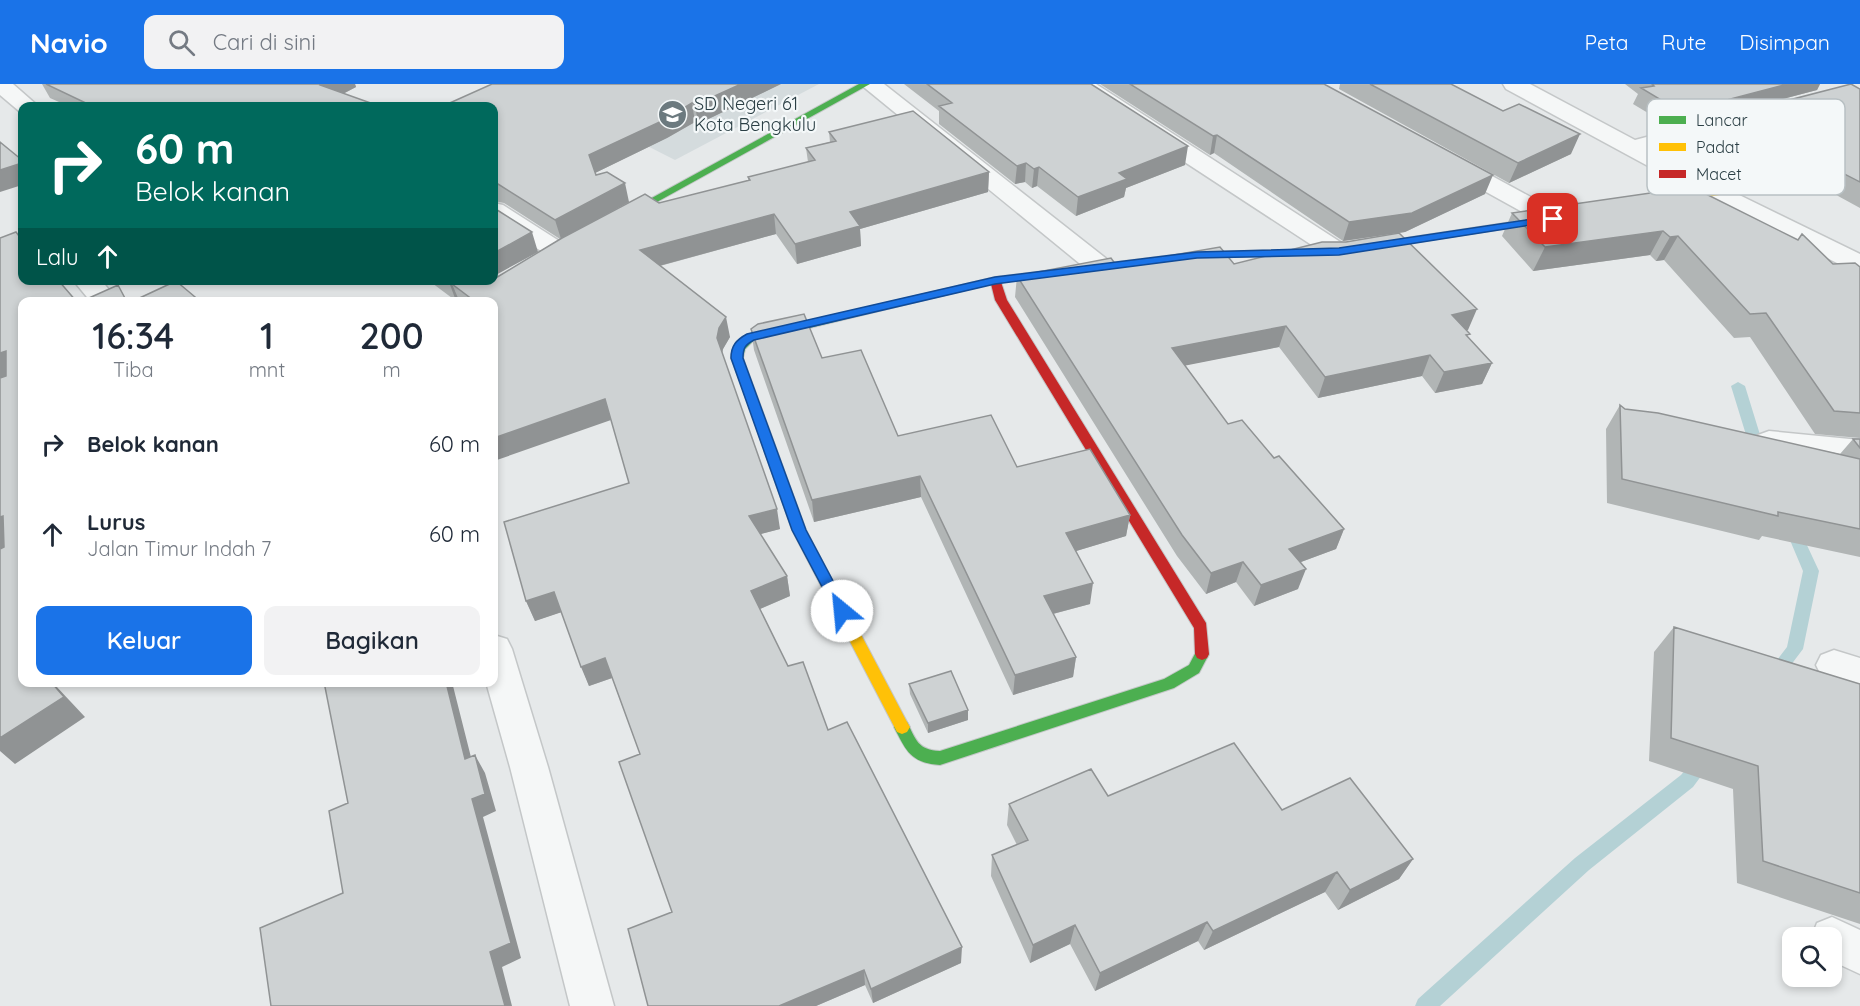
<!DOCTYPE html>
<html lang="id">
<style>
body{margin:0;font-family:Quicksand,sans-serif;background:#f2f2f3;color:#1f2937;height:100vh;display:flex;flex-direction:column;font-size:22px;white-space:nowrap}
*{box-sizing:border-box;margin:0}
p{font-size:20px;color:#747a83}
.icon{flex:none;width:33px;height:33px;fill:none;stroke:currentColor;stroke-width:2;stroke-linecap:round;stroke-linejoin:round}
.map{position:relative;flex:1;overflow:hidden}
.side{position:absolute;left:18px;top:213px;width:480px;height:390px;display:flex;flex-direction:column;background:#fff;border-radius:12px;box-shadow:0 3px 9px #0003}
.side>*{flex:none}
.hud{position:absolute;left:18px;top:18px;width:480px;height:183px;border-radius:12px;box-shadow:0 3px 9px #0003;background:#00695c;color:#fff;overflow:hidden}
.tools{position:absolute;left:1782px;top:843px;display:grid;gap:12px}
.tools a{display:grid;place-items:center;width:60px;height:60px;border-radius:12px;background:#fff;box-shadow:0 3px 9px #0003;font-size:30px}
.pin{position:absolute;display:grid;place-items:center;width:51px;height:51px;color:#fff;margin:-26px;border-radius:12px;box-shadow:0 3px 9px #0006}
.me{position:absolute;width:66px;margin:-33px;rotate:332deg;stroke-linejoin:round;filter:drop-shadow(0 0 4px #0008)}
.turn{display:flex;align-items:center;gap:21px;height:126px;padding:0 18px;font-size:27px}
.turn .icon{width:78px;height:78px;stroke-width:2.5}
.turn b{display:block;font-size:42px;line-height:51px}
.then{display:flex;align-items:center;height:57px;padding:0 18px;background:#0003;gap:12px;font-size:22px}
.eta{display:flex;justify-content:space-evenly;align-items:center;height:102px;text-align:center}
.eta b{font-size:36px;font-weight:600;line-height:42px}
.action{display:flex;gap:12px;margin-top:auto;padding:12px 18px}
.action a{flex:1;height:69px;border-radius:12px;background:#1a73e8;color:#fff;font-size:24px;font-weight:600;line-height:69px;text-align:center}
.action a+a{background:#f2f2f3;color:#1f2937}
ul{padding:0;list-style:none}
li{display:flex;align-items:center;gap:18px;height:90px;padding:0 18px}
li div{flex:1}
li b{display:block;font-size:22px}
li em{font-style:normal}
header{display:flex;align-items:center;gap:36px;box-sizing:border-box;height:84px;padding:0 30px;background:#1a73e8;color:#fff}
header strong{font-size:28px}
nav{display:flex;gap:33px;margin-inline-start:auto;font-size:21px}
.search{width:420px;height:54px;background:#f2f2f3;display:flex;align-items:center;gap:15px;box-sizing:border-box;padding:0 21px;border-radius:12px;color:#747a83;font-size:22px}
.map>svg:first-child{display:block}
.built{fill:#d4dbdd}
.lines{fill:none;stroke-linecap:round;stroke-linejoin:round}
.stream{fill:#b4d1d5;fill-rule:evenodd}
.street-casing{stroke:#c4c7c8;stroke-width:3}
.fast-casing{stroke:#c4c7c8;stroke-width:2}
.slow-casing{stroke:#c4c7c8;stroke-width:2}
.jam-casing{stroke:#c4c7c8;stroke-width:2}
.street{fill:#f5f7f7;fill-rule:evenodd}
.fast{fill:#4caf50;fill-rule:evenodd}
.slow{fill:#ffc107;fill-rule:evenodd}
.jam{fill:#c62828;fill-rule:evenodd}
.wall{fill:#b1b5b5}
.shaded-wall{fill:#909394}
.building{fill:#ced2d3;stroke:#909394;stroke-width:1.5}
.route{fill:#1a73e8;stroke:#114b97;stroke-width:1.5}
.labels{text-anchor:middle;stroke-width:4.5;stroke-linejoin:round;paint-order:stroke}
.far-poi-label{font-size:18px;fill:#2b3f45;stroke:#f4f8f9;text-anchor:start}
.key{fill:#f4f8f9;stroke:#b8c0c3;stroke-width:1.5}
.key-label{font-size:16px;fill:#2b3f45}
</style>
<header>
<strong>Navio</strong>
<div class="search"><svg class="icon" aria-label="search" viewBox="0 0 24 24"><circle cx="10" cy="10" r="6"/><path d="M15 15l6 6"/></svg>Cari di sini</div>
<nav><a>Peta</a><a>Rute</a><a>Disimpan</a></nav>
</header>
<div class="map">
<svg width="1860" height="922" viewBox="0 0 1860 922">
<rect width="100%" height="100%" fill="#e6e9ea"/>
<!-- built -->
<path class="built" d="M525,0H819L675,76Z"/>
<g class="lines">
<!-- stream -->
<path class="stream" d="M1738,298L1745,302L1765,367L1763,370H1753L1751,367L1731,302Z
M1791,437L1796,438L1798,442L1819,487L1803,565L1778,598L1772,600L1766,598L1764,593L1787,563L1803,487L1784,442L1786,438Z
M1704,668L1710,671L1713,676L1693,703L1589,786L1440,922H1415L1418,915L1575,774L1681,691L1698,671Z"/>
<defs>
<path id="street" d="M0,0H13L38,22H22V27H19L0,11Z
M860,0H884L1108,176L1112,182L1108,188L1099,190L1090,188Z
M1070,0H1096L1348,163L1352,168L1348,173L1339,176L1330,173L1073,5Z
M1503,0H1530L1635,56L1742,28L1750,30L1753,35L1750,40L1652,65L1725,104L1860,170V188L1851,186L1707,114L1506,5Z
M1449,71L1457,73L1562,130L1565,135L1562,140L1553,142L1544,140L1441,83L1437,78L1441,73Z
M494,119L503,121L567,162L571,167L567,172L558,175L549,172L494,137Z
M73,196H101L119,218H91Z
M1769,347L1860,356V378L1794,373L1758,365L1754,358L1758,351Z
M494,551L507,555L512,565L548,683L614,922H570L510,683L486,598H494Z
M1834,566L1860,574V604L1821,591L1816,581L1821,571Z
M1832,833L1860,846V890L1832,877V854H1811L1817,839Z"/>
<path id="fast" d="M859,0H870L619,139H611L610,137Z
M941,206L946,209L945,211L752,258L745,265L743,274L764,331L758,335L754,334L731,274L733,264L744,252Z
M1202,564L1207,566L1209,570L1199,589L1174,604L940,681C911,679 906,667 894,643L897,638L902,636L907,638C916,656 918,666 940,667L1164,595L1189,581L1197,566Z"/>
<path id="slow" d="M1716,106L1720,107V111L1664,120L1659,117L1664,114Z
M1551,132L1555,133V137L1333,171L1328,168L1333,165Z
M758,327L764,331L806,446L907,638L910,643L907,648L902,650L897,648L792,446L752,331Z"/>
<path id="jam" d="M1333,165L1338,168L1337,170L1197,174L1001,198L1007,216L1206,539L1209,570L1207,574L1202,576L1197,574L1195,570L1194,544L995,216L991,200L941,212L936,209L937,207L995,193L1197,168Z"/>
</defs>
<!-- street casing -->
<use href="#street" class="street-casing"/>
<!-- fast casing -->
<use href="#fast" class="fast-casing"/>
<!-- slow casing -->
<use href="#slow" class="slow-casing"/>
<!-- jam casing -->
<use href="#jam" class="jam-casing"/>
<!-- street -->
<use href="#street" class="street"/>
<!-- fast -->
<use href="#fast" class="fast"/>
<!-- slow -->
<use href="#slow" class="slow"/>
<!-- jam -->
<use href="#jam" class="jam"/>
</g>
<!-- wall -->
<path class="wall" d="M42,0H355L356,3L343,10L379,22H68L50,14Z
M781,0L698,40L695,38L667,54L595,89L596,91L629,118L586,141L659,119L748,97V93L808,78L806,64L830,58L829,48L989,88L988,108L860,145L861,162L797,180L776,150L660,182L730,253L723,265L722,268L780,445L760,450L787,492L790,512L760,525L788,582L828,646L961,879L873,919L865,901L816,922H648L672,828L640,670L612,594L589,602L561,528L535,537L526,517L629,399L611,336L494,218H459L458,214L456,217L428,196H485L479,200H485L560,155L504,119L494,117V22Z
M904,0H1091L1185,81L1126,104L1124,113L1076,132L1037,102L1032,104L1025,98L1015,100L939,40V27Z
M1100,0H1324L1485,110L1405,148L1343,157L1214,69L1210,71Z
M1340,0H1451L1571,70L1509,99L1339,5Z
M1625,0H1820L1817,6L1673,44L1633,20L1638,10Z
M1860,5V124L1785,83L1755,92L1694,56L1704,38Z
M1692,103L1833,180L1860,183V354L1815,350L1750,253L1734,254L1664,176L1656,177L1650,171L1533,187L1502,152L1512,129Z
M1234,180L1468,246H1467L1468,253L1492,279L1482,300L1435,309L1422,292L1318,314L1279,263L1185,281L1228,340L1274,374L1344,445L1336,465L1301,478L1298,505L1254,522L1236,498L1206,510L1177,472L1015,213L1017,192L1116,181Z
M751,245L822,274L898,352L1017,383L1130,431L1126,452L1076,467L1090,520L1053,530L1076,573L1073,593L1013,611L921,413L814,438L754,266Z
M1620,321L1625,325L1840,370L1853,355H1860V473L1762,452L1759,456L1607,419L1606,345Z
M1674,543L1860,600V840L1737,799L1733,705L1649,677L1654,568Z
M909,600L968,626V636L928,649L910,610Z
M1108,712L1282,726L1413,775L1399,795L1338,826L1325,808L1204,866L1198,857L1095,907L1070,860L1030,879L991,792L992,771L1017,761L1007,741L1009,720Z"/>
<!-- shaded-wall -->
<path class="shaded-wall" d="M321,0H355L356,3L327,18L320,1Z
M741,0H781L698,40L695,21Z
M1788,0H1820L1817,6L1673,44L1681,28Z
M692,19L695,38L667,54L593,90L589,71Z
M1580,50L1571,70L1509,99L1518,79Z
M1217,51L1214,69L1210,71L1213,52Z
M1188,62L1185,81L1126,104L1124,113L1076,132L1078,113L1119,89Z
M1796,65L1785,83L1755,92L1766,74Z
M22,79V101L0,108V86Z
M1026,79L1025,98L1015,100L1017,82Z
M1039,83L1037,102L1032,104L1034,85Z
M989,88L988,108L860,145L861,162L797,180L795,160L850,128Z
M1493,91L1485,110L1405,148L1343,157L1349,138Z
M625,99L629,118L561,155L555,136Z
M774,130L776,150L644,186L640,166Z
M1663,147L1650,171L1533,187L1545,163Z
M532,148L538,168L494,192V169Z
M1678,152L1664,176L1656,177L1670,153Z
M449,196H485L463,208L452,200L458,214L456,217L449,198Z
M1477,225L1468,246L1443,252L1452,231Z
M726,233L730,253L723,265L721,275L717,254L719,244Z
M1286,242L1279,263L1168,285L1172,264Z
M6,267L22,288L0,298V269Z
M1430,271L1422,292L1318,314L1325,293Z
M1492,279L1482,300L1435,309L1444,288Z
M605,315L611,336L494,377V354Z
M920,392L921,413L814,438L812,416Z
M777,425L780,445L753,452L749,432Z
M1130,431L1126,452L1063,471L1066,449Z
M3,432L22,454L0,465V433Z
M1344,445L1336,465L1282,485L1289,465Z
M1243,478L1236,498L1206,510L1211,489Z
M1306,485L1298,505L1254,522L1261,501Z
M787,492L790,512L755,527L751,507Z
M1093,499L1090,520L1041,533L1044,512Z
M554,508L562,528L535,537L526,517Z
M1076,573L1073,593L1013,611L1015,591Z
M605,574L612,594L589,602L581,583Z
M51,598H59L55,601L85,633L15,680L0,667V654Z
M446,598H452L476,693L465,675Z
M968,626V636L928,649V639Z
M475,671L485,689L496,727L483,733L521,874L502,883L512,922H505L490,868L472,715Z
M1413,775L1399,795L1338,826L1350,806Z
M1337,788L1325,808L1204,866L1213,847Z
M1207,838L1198,857L1095,907L1100,889Z
M1075,841L1070,860L1030,879L1033,861Z
M962,863L961,879L873,919L871,905Z
M864,886L865,901L816,922H779Z"/>
<!-- building -->
<path class="building" d="M46,0H321L320,1L379,22H92Z
M492,0H741L695,21L692,19L664,36L589,71L596,91L607,88L625,99L555,136L498,100L494,99V22H443Z
M927,0H1091L1188,62L1119,89L1127,95L1078,113L1039,83L1034,85L1026,79L1017,82L939,22L952,19Z
M1130,0H1324L1493,91L1412,129L1349,138L1217,51L1213,52Z
M1370,0H1451L1503,27L1519,20L1580,50L1518,79Z
M1652,0H1788L1681,28L1641,4L1654,2Z
M1851,0L1860,5V98L1796,65L1766,74L1704,38Z
M913,27L989,88L850,128L860,142L795,160L774,130L640,166L726,233L719,244L717,254L777,425L749,432L787,492L751,507L788,582L803,578L828,646L847,638L962,863L871,905L864,886L779,922H648L628,845L672,828L619,678L640,670L605,574L581,583L554,508L526,517L504,438L629,399L605,315L494,354V218H470L473,216L452,200H485L490,196H494V195L562,154L645,110L659,119L750,96L748,93L815,76L806,64L836,57L829,48Z
M0,58L22,76V79L0,86Z
M1692,103L1798,156L1802,150L1833,180L1855,179L1860,183V329L1834,327L1766,229L1750,230L1678,152L1670,153L1663,147L1545,163L1512,129Z
M494,124L532,148L494,169Z
M16,148L22,156V196H58L77,218H22V598H51L64,613L0,654V465L4,463L3,432L0,433V294L6,292V267L0,269V154Z
M1399,149L1477,225L1452,231L1470,250L1466,251L1492,279L1444,288L1430,271L1325,293L1286,242L1172,264L1228,340L1242,336L1274,374L1279,372L1344,445L1289,465L1306,485L1261,501L1243,478L1211,489L1182,451L1017,192L1111,174L1116,181L1220,163L1234,180L1322,158H1346Z
M176,197L201,218H131Z
M118,201L127,218H80Z
M804,230L822,274L861,266L898,352L991,331L1017,383L1090,365L1130,431L1066,449L1093,499L1044,512L1076,573L1015,591L920,392L812,416L751,245L758,240Z
M1620,321L1625,325L1658,329L1860,375V445L1778,428V432L1622,395Z
M1853,355H1860V364Z
M1674,543L1860,600V809L1763,777L1758,682L1671,654Z
M951,587L968,626L928,639L909,600Z
M324,598H446L465,675L475,671L485,710L472,715L511,859L490,868L505,922H271L260,844L343,809L329,727L348,719Z
M1234,659L1282,726L1350,694L1413,775L1350,806L1337,788L1213,847L1207,838L1100,889L1075,841L1033,861L992,771L1028,756L1009,720L1091,685L1108,712Z"/>
<!-- route -->
<path class="route" d="M1553,132L1558,135L1556,137L1339,171L1197,174L995,200L754,256C745,261 743,264 743,274L806,446L849,527L847,531H837L792,446L731,274C731,262 736,256 747,250L995,193L1197,168L1339,164Z"/>
<!-- icons -->
<defs>
<symbol id="school-disc" viewBox="-11 -11 22 22"><circle r="9.5" fill="#6c7a7f" stroke="#f4f8f9"/><path d="M0-5L7-2L0 1L-7-2ZM-4 1L0 2.5L4 1V4Q0 6-4 4Z" fill="#fff"/></symbol>
</defs>
<g fill-rule="evenodd">
<use href="#school-disc" x="656" y="14" width="33" height="33"/>
</g>
<g class="labels">
<!-- far-poi labels -->
<g class="far-poi-label">
<text x="694" y="26">SD Negeri 61<tspan x="694" dy="21">Kota Bengkulu</tspan></text>
</g>
</g>
<!-- legend -->
<rect x="1647" y="15" width="198" height="96" rx="9" class="key"/>
<rect x="1659" y="32" width="27" height="8" fill="#4caf50"/>
<rect x="1659" y="59" width="27" height="8" fill="#ffc107"/>
<rect x="1659" y="86" width="27" height="8" fill="#c62828"/>
<g class="key-label">
<text x="1696" y="42">Lancar</text>
<text x="1696" y="69">Padat</text>
<text x="1696" y="96">Macet</text>
</g>
</svg>
<div class="tools">
<a><svg class="icon" aria-label="search" viewBox="0 0 24 24"><circle cx="10" cy="10" r="6"/><path d="M15 15l6 6"/></svg></a>
</div>
<div class="pin" style="left:1553px;top:135px;background:#d93025"><svg class="icon" aria-label="arrive" viewBox="0 0 24 24"><path d="M6 21V4h12l-3 4 3 4H6"/></svg></div>
<svg class="me" style="left:842px;top:527px" viewBox="-20 -20 40 40"><circle r="19" fill="#fff"/><path d="M0-13L10 11 0 6-10 11z" fill="#1a73e8"/></svg>
<div class="hud">
<div class="turn"><svg class="icon" aria-label="right" viewBox="0 0 24 24"><path d="M7 20v-9h11M14 6l5 5-5 5"/></svg><div><b>60 m</b>Belok kanan</div></div>
<div class="then">Lalu<svg class="icon" aria-label="ahead" viewBox="0 0 24 24"><path d="M12 20V5M6 11l6-6 6 6"/></svg></div>
</div>
<section class="side">
<div class="eta">
<div><b>16:34</b><p>Tiba</p></div>
<div><b>1</b><p>mnt</p></div>
<div><b>200</b><p>m</p></div>
</div>
<ul>
<li><svg class="icon" aria-label="right" viewBox="0 0 24 24"><path d="M7 20v-9h11M14 6l5 5-5 5"/></svg><div><b>Belok kanan</b></div><em>60 m</em></li>
<li><svg class="icon" aria-label="ahead" viewBox="0 0 24 24"><path d="M12 20V5M6 11l6-6 6 6"/></svg><div><b>Lurus</b><p>Jalan Timur Indah 7</p></div><em>60 m</em></li>
</ul>
<div class="action"><a>Keluar</a><a>Bagikan</a></div>
</section>
</div>
